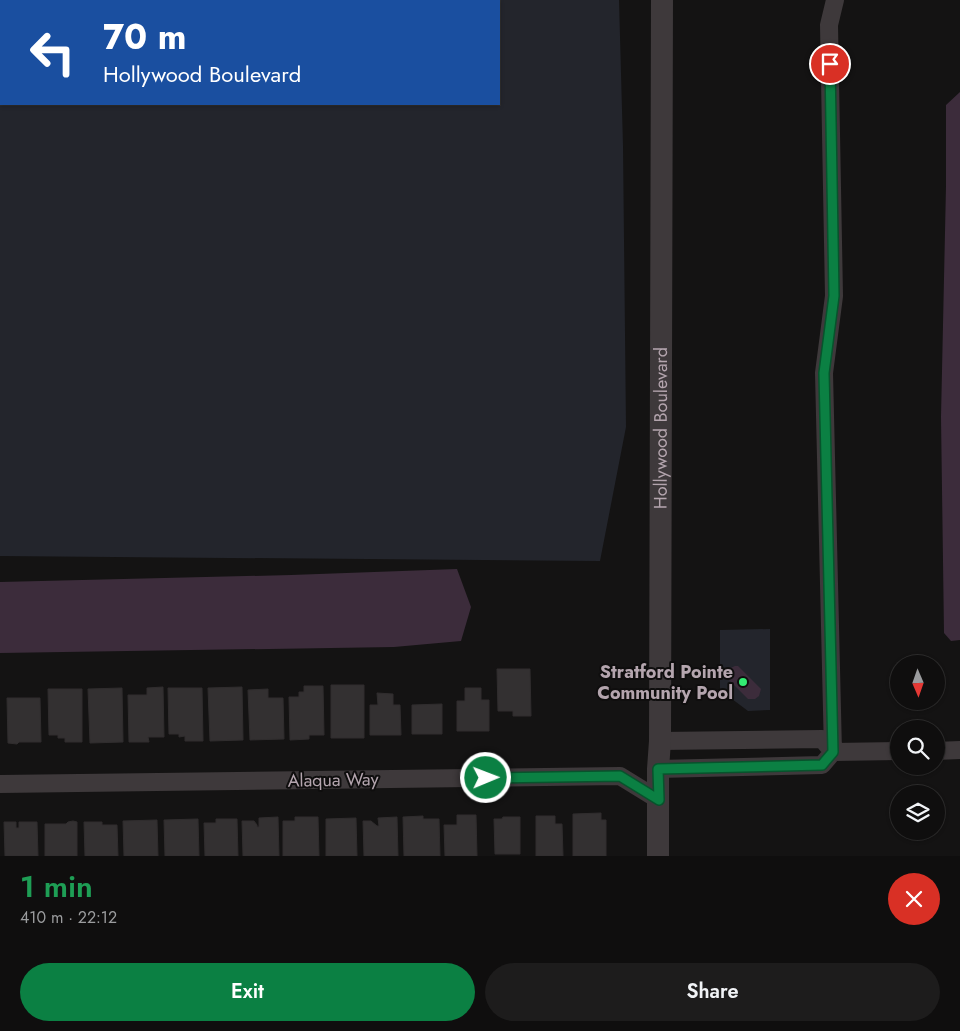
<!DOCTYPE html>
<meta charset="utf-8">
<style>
body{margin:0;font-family:Jost,sans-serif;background:#1d1c1c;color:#f1f3f6;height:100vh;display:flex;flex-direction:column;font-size:19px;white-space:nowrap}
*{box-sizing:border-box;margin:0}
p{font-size:16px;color:#9b9c9e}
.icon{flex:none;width:28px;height:28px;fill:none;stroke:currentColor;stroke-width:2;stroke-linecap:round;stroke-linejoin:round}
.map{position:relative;height:856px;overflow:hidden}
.panel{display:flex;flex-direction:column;background:#0f0e0e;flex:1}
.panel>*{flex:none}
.banner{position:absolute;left:0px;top:0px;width:500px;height:105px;box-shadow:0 1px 4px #0004,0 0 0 1px #2f2e2e;background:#1a4fa0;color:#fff;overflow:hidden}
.needle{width:32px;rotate:178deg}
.fabs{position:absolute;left:890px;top:655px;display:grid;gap:10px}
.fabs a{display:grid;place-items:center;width:55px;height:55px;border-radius:50%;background:#0f0e0e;box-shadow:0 1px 4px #0004,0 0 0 1px #2f2e2e;font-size:25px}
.pin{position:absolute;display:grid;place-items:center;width:42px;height:42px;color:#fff;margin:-21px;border:2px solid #fff;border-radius:50%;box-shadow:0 1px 5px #0007}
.me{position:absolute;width:55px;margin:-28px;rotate:89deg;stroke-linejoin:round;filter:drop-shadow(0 0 4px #0008)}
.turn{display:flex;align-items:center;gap:18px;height:105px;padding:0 20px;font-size:22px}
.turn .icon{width:65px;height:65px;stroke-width:2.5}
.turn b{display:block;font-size:35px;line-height:42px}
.round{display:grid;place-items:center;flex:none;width:52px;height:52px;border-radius:26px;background:#1d1c1c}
.overview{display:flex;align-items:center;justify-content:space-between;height:85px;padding:0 20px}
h1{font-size:30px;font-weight:600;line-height:38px;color:#1e9e55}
.cta{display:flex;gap:10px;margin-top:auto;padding:10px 20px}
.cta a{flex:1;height:58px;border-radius:30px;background:#0b8043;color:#fff;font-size:20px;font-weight:600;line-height:58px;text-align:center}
.cta a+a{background:#1d1c1c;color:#f1f3f6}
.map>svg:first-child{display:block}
.green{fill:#23252c;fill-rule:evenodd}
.water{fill:#3c2c3b}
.building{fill:#333031;stroke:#302d2e}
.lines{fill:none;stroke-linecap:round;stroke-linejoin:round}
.minor{stroke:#3e393b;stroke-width:18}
.tertiary{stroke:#3e393b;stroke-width:22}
.route-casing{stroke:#07532c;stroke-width:12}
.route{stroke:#0b8043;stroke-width:9}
.poi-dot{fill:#33ec73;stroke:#0f0e0e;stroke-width:2}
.labels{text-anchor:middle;stroke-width:4;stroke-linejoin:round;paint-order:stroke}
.street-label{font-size:18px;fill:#b4a5ae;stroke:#0f0e0e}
.poi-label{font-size:18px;font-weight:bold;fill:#b4a5ae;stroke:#0f0e0e;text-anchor:end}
</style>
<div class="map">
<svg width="960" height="856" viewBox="0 0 960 856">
<rect width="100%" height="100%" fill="#141313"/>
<!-- green -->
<path class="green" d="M0,0H619L623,146L626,427L600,561L0,556ZM1,1H499V104H1Z
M770,629V710L748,711L720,690V630Z"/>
<!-- water -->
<path class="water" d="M960,92V640L951,641L944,633L941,417L946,186V105Z
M457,569L471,607L461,641L394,647L0,653V582L291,575Z
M735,666H738L761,689L759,696L755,699H748L725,676L724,671Z"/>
<!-- building -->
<path class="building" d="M497,669H530L531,716H513V711H498Z
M331,685H364V738H331Z
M304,686H323L324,735H309V739L290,740L289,697H299V692H304Z
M163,687L164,737H148L149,742H129L128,695H147V688Z
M242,687L243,740L210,741L208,688Z
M122,688L123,742L90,743L88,689Z
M168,688H202L203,741H185V736L179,737V734H169Z
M465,688H481V700H489V731H457V701H465Z
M48,689H82V742H65V738H58V735H49Z
M268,689V698H283L284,739L250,740L248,690Z
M377,693L393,694V705H400L401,735H370V705H378Z
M7,698H40L41,742H19L17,744L8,743Z
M442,704V734H412V705Z
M601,813V820H606V856H573V814Z
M457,815H476L477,856H445L444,825H457Z
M423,816V819H439L440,856H404L403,817Z
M536,816H555V824H562L563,856H536Z
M278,817L279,856H243L242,821H254L257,825V827H259V818Z
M295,817H318L319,856H283V821H295Z
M397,817L398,856H364L363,821H371L377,826H379L378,818Z
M503,817H520V854H495L494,819H502Z
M356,818L357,856H326V819Z
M198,819L199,856H165L164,820Z
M216,819H237L238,856H205L204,823H216Z
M157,820L158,856H124L123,821Z
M73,821L77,822V856H45V824H66L68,822Z
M4,822H16V828H19V822H37L38,856H5Z
M84,822H102V825H117L118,856H85Z"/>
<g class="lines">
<!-- minor -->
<path class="minor" d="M660,741L822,739L833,752
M936,751L960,750
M833,752L824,373L834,296L829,25L835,0
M833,752L899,751
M658,769L822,765L833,752
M0,784L620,776L659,800"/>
<!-- tertiary -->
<path class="tertiary" id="s1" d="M658,856V769L660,741L662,0"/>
</g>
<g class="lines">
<defs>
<path id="route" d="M486,778L620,776L659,800L658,769L822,765L833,752L824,373L834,296L830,64"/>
</defs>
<!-- route casing -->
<use href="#route" class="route-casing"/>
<!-- route -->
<use href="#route" class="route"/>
</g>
<!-- markers -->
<circle class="poi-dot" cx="743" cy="682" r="5"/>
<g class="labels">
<!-- street labels -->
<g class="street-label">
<text dy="6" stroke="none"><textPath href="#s1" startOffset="428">Hollywood Boulevard</textPath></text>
<text transform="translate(333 780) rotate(-1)" y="6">Alaqua Way</text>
</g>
<!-- poi labels -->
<g class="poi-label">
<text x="733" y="678">Stratford Pointe<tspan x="733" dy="21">Community Pool</tspan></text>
</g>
</g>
</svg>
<div class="fabs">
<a><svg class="needle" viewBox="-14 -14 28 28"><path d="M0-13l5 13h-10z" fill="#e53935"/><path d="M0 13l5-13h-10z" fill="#9b9c9e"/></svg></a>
<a><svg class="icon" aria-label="search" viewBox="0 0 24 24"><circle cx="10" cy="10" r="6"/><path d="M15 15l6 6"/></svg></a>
<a><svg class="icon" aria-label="layers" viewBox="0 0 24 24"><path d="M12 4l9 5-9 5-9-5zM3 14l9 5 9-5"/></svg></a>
</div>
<div class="pin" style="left:830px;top:64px;background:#d93025"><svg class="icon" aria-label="arrive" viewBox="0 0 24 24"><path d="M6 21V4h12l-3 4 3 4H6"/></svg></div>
<svg class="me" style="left:486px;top:778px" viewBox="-20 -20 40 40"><circle r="17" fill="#0b8043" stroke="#fff" stroke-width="3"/><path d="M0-11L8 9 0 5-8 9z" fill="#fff"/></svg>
<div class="banner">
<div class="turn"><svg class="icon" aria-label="left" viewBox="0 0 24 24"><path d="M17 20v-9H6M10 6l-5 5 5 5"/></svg><div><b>70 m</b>Hollywood Boulevard</div></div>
</div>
</div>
<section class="panel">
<div class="overview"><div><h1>1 min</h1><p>410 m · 22:12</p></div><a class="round" style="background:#d93025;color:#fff"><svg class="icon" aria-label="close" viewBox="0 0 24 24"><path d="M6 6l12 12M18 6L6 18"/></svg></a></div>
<div class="cta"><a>Exit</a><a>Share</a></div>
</section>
